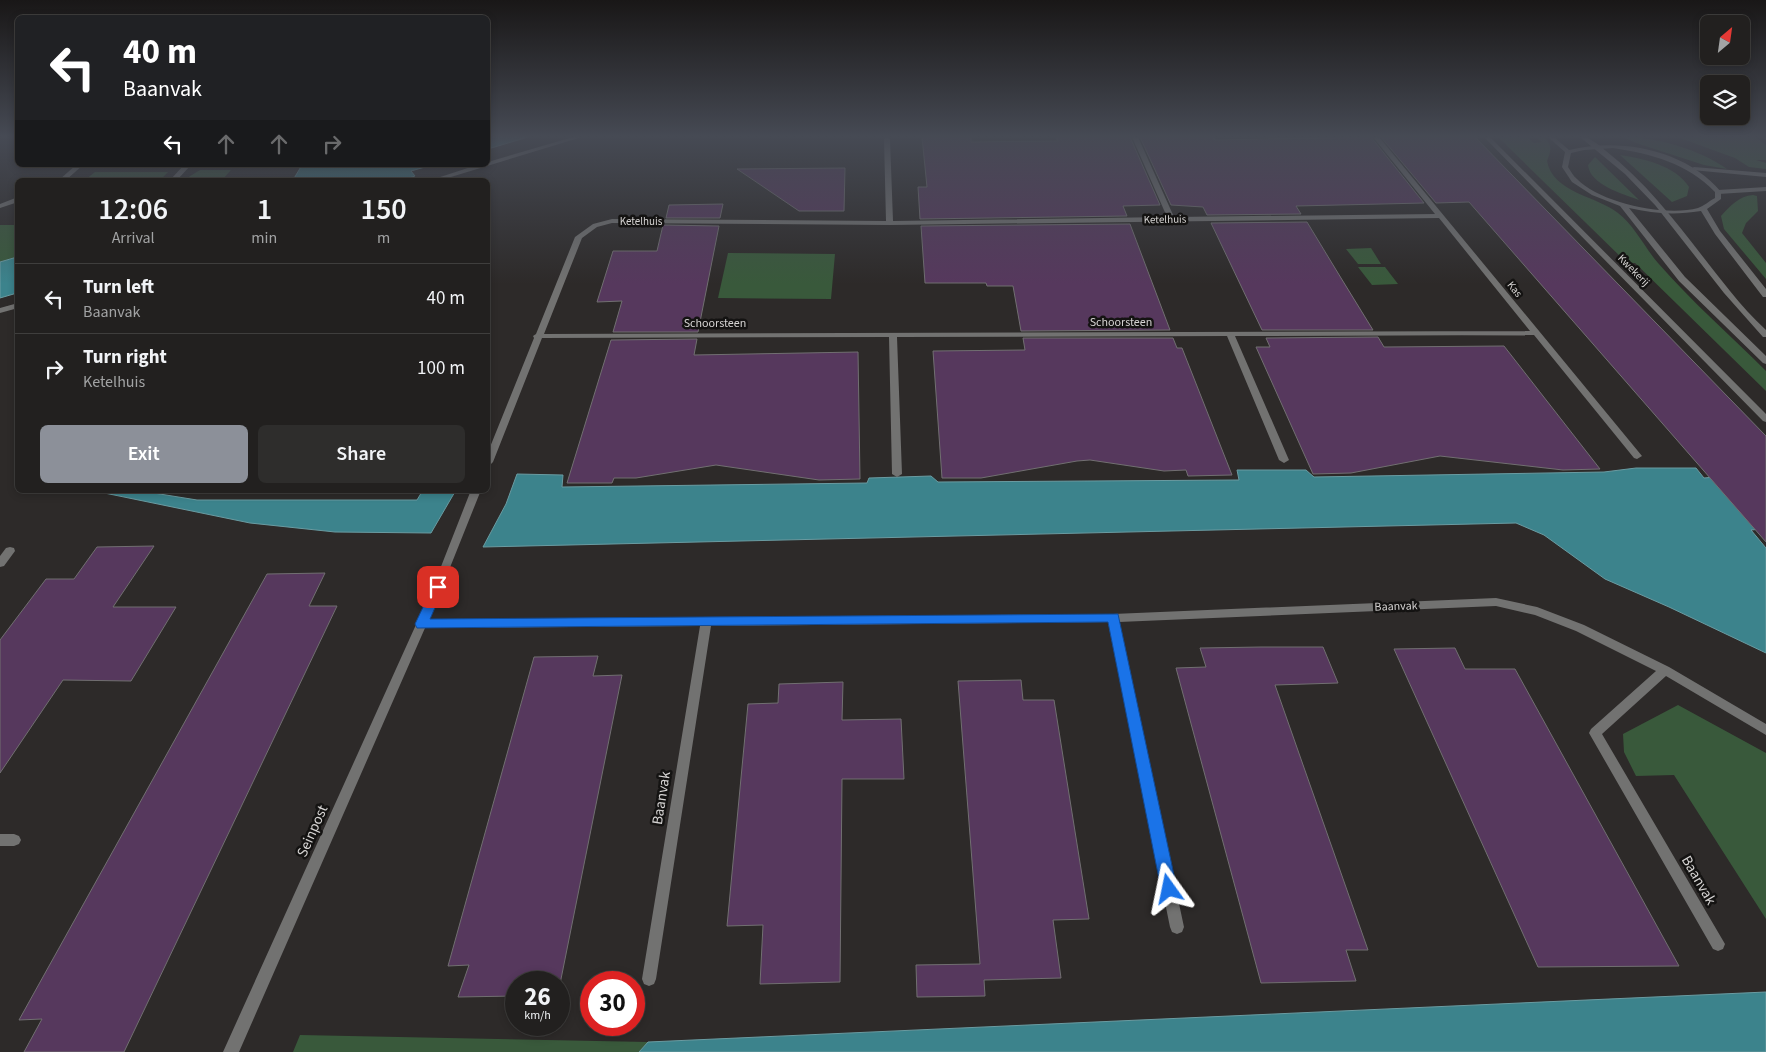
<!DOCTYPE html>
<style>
body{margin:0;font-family:"Source Sans 3",sans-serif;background:#2e2d2c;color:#f1f3f6;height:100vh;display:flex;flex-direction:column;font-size:19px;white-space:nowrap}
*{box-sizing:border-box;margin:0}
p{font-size:16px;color:#a2a3a4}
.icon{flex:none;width:28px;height:28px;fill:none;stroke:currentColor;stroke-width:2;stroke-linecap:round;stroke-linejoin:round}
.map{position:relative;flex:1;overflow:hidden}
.sheet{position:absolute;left:15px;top:178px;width:475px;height:315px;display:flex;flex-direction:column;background:#22201f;border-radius:8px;box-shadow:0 2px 8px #0003,0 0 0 1px #3f3e3d}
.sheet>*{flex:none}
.guide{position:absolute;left:15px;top:15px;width:475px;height:152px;border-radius:8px;box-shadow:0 2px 8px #0003,0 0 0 1px #3f3e3d;background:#202124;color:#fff;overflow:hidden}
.needle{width:32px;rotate:29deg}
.fabs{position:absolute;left:1700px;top:15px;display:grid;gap:10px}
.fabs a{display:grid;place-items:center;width:50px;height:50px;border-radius:8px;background:#22201f;box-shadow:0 2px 8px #0003,0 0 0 1px #3f3e3d;font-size:25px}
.speed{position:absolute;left:505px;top:971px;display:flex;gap:10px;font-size:25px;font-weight:700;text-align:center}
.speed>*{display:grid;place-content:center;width:65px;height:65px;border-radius:50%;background:#22201f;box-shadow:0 2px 8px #0003,0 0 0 1px #3f3e3d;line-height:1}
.speed small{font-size:12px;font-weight:400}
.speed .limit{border:8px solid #d22;background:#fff;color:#111}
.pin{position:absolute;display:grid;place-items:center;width:42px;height:42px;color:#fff;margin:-21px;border-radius:10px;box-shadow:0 2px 8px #0006}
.me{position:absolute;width:55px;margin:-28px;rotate:348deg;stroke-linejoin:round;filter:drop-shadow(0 0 4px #0008)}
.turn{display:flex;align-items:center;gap:18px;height:105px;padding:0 25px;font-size:22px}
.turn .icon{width:65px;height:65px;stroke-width:2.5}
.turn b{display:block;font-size:35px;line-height:42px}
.lanes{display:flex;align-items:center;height:48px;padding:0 25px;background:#0003;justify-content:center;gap:25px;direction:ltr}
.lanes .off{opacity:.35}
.eta{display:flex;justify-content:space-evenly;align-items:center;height:85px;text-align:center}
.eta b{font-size:30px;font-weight:600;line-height:35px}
.cta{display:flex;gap:10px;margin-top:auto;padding:10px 25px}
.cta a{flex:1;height:58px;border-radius:8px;background:#8c9099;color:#fff;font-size:20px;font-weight:600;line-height:58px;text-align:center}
.cta a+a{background:#2e2d2c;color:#f1f3f6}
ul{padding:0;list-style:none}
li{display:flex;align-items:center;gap:15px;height:70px;padding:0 25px;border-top:1px solid #3f3e3d}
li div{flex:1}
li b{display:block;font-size:19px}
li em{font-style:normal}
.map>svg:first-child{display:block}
.green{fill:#39593b}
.water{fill:#3c838c;stroke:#6a9ba1}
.building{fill:#56385d;stroke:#716f71}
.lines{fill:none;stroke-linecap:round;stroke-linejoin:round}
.service{fill:#727271;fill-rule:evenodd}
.minor{fill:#727271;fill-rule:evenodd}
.tertiary{fill:#727271;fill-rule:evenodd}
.route{fill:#1a73e8;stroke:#114b97}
.labels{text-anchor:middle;stroke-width:5;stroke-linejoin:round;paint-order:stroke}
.far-street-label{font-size:11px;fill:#d6d4d3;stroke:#141312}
.street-label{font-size:12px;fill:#d6d4d3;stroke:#141312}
.near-street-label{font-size:15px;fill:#d6d4d3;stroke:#141312}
</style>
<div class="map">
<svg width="1766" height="1052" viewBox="0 0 1766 1052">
<rect width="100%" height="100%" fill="#2d2a29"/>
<!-- green -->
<path class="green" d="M1498,137H1532L1528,138L1534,143L1542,142L1536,137H1544C1553,146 1551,150 1547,161C1553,193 1597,196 1618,213C1634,225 1645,248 1658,263C1691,301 1730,335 1766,371V391L1635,263H1627Z
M1623,137C1656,137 1699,149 1727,169L1704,165L1636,143Z
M1677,137H1755L1766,145V160H1756L1766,163V169L1749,167L1735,158Z
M1620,155C1644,159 1675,165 1689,187L1687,196L1672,202Z
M1595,157L1639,200C1623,194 1590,185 1588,165Z
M200,170H231L222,180H184Z
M95,172H168L161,179L85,180Z
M1753,195L1757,196L1758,211L1746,223L1742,233L1766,263V279L1724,229L1721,216C1730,206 1739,196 1753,195Z
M0,225H18L17,257L0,262Z
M1371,248L1381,264H1358L1346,249Z
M728,253L835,254L831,299L718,298Z
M1358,267H1385L1398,284L1372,285Z
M1678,705L1766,753V919L1674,775L1636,776L1624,752L1623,734Z
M300,1035L648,1042L639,1052H293Z"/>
<!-- water -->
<path class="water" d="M488,137H528L488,149Z
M302,165H432L411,171L415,176L403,180H293Z
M17,257V293L0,298V262Z
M1636,468H1696L1704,478L1715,477L1762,529L1751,530L1766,548V653L1669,607L1605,579L1544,535L1516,523L483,547L506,504L517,474L563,475L562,487L867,483L869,478L931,476L938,482L1239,480L1237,470H1306L1314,477L1604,472Z
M90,490H135L197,500H417L423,490H456L431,533L335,532L250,523Z
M1766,992V1052H639L648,1042Z"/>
<!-- building -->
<path class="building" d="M922,137H971V142L1058,141L1056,137H1130L1160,205L1123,206L1127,216L920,219L918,187H927Z
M1140,137H1213L1215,140L1371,137L1424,203L1296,206L1301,214L1207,215L1203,207L1171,205Z
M1381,137H1475L1766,436V542L1469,202L1436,203Z
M845,168L844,211H799L737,169Z
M723,204L720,218H666L669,205Z
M1307,222L1341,278L1373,330H1262L1211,223Z
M1130,224L1170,330L1021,331L1013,286H987L986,283H925L921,226Z
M663,225L719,226L698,332H613L622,301L597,302L613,251H657Z
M1378,337L1384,347L1504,346L1600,469L1563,470L1440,456L1351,473L1313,474L1256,347H1270L1266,338Z
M1023,338H1173L1177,348H1182L1232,475L1188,476L1186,470L1164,471L1090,460L1077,461L981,478H942L933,351L1025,350Z
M697,339L694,355L858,352L860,479L819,480L716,465L636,478H614L612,483H567L611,340Z
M154,546L113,607H176L131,681L63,680L0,773V640L46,579H74L97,547Z
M325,573L309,606H337L124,1052H24L42,1019L19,1020L267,574Z
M1261,647H1323L1338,683L1275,685L1368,950H1346L1356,981L1261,983L1176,668L1206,667L1200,648Z
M1455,648L1465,669H1515L1679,966L1538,967L1394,649Z
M598,656L593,676L622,675L559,989V982H516V996L458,997L469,965L448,966L534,657Z
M1021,680L1023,700H1054L1089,919L1053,920L1061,978L984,980L985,996L917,997L916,965L980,964L958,681Z
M843,682L842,720L901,719L904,779H842L840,982L760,984L763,925L727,926L748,704L778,703L779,684Z"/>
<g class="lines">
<!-- service -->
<path class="service" d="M1580,137C1590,136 1598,145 1606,151C1656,190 1690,242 1730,291C1741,305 1753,318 1766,330V337H1763L1724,293L1655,205L1625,174Z
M184,165H191L177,180H170Z"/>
<!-- minor -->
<path class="minor" d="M573,137H582L441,180H431L477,165H488V162Z
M887,137L890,139L893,221L1167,217L1132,137H1138L1174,217L1435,214L1373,137H1379L1642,456L1637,459L1634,458L1534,335L1235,336L1289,460L1284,463L1279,460L1227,336L897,337L902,474L897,477L892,474L889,337L542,338L493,462L491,464L488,465V452L534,338L533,336L536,334L575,237L593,224L612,219L886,221L884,139ZM1439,218L1530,331L544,334L582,238L597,227L612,223L890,225Z
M1484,137H1490L1766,414V422L1763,421Z
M1762,137H1766V140Z
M76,165H83L66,180H59Z
M1694,167L1766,173V177L1692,170V168Z
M1766,187V191L1718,194L1715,192L1718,190Z
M18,197V202L0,208V204Z
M18,303V308L0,313V308Z
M471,490H481L429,620L1113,614L1496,598L1537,607L1584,625L1669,667L1766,724V735L1666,676L1602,734L1725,944L1723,949L1718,951L1713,949L1589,733L1591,729L1656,671L1576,631L1535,615L1496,606L1119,622L1184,927L1182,932L1177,934L1172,932L1170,927L1108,622L711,626L656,979L654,984L649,986L644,984L642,979L700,626L425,628L239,1052H223L433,587Z
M10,547L14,548L15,551L4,566L0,567V556L6,548Z
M0,834H14L19,836L21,840L19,844L14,846H0Z"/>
<!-- tertiary -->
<path class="tertiary" d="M1548,137H1554L1569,150C1620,137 1687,150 1721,192V199L1707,209L1720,231L1766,289V297H1763L1715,234L1701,211C1675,215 1655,214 1629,208L1685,277L1766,356V364L1763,363L1679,281L1620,206L1592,195L1572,182L1562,167L1565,152ZM1613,148C1652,154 1687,163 1715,192V198C1709,201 1704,206 1698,208C1666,217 1600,203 1577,179C1573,176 1571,171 1568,167L1571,153L1584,150Z"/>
</g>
<!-- sky -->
<linearGradient id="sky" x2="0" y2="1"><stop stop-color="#191717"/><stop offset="0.48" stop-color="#464a54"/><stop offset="1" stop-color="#464a54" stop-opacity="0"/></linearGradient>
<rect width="1766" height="284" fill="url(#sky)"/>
<!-- route -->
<path class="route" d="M438,582L444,587L430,619L1118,614L1177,889L1175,895L1169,897L1164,895L1161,889L1108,622L417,628L415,624L434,584Z"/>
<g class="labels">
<!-- far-street labels -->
<g class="far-street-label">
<text transform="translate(1165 219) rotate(-1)" y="4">Ketelhuis</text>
<text x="641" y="225">Ketelhuis</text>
<text transform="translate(1634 270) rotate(45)" y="4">Kwekerij</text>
<text transform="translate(1515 289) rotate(51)" y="4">Kas</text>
</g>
<!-- street labels -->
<g class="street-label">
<text x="1121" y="326">Schoorsteen</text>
<text x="715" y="327">Schoorsteen</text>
<text transform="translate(1396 606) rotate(-2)" y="4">Baanvak</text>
</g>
<!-- near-street labels -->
<g class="near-street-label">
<text transform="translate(661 798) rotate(-81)" y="5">Baanvak</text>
<text transform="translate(312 831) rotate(-66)" y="5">Seinpost</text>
<text transform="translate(1699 880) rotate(60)" y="5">Baanvak</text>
</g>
</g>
</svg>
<div class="fabs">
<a><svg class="needle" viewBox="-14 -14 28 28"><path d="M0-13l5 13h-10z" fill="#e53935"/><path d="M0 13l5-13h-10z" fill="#a2a3a4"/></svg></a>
<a><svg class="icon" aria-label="layers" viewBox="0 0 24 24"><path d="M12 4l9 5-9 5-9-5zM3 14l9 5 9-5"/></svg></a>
</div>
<div class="speed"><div>26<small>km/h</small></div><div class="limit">30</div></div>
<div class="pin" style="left:438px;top:587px;background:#d93025"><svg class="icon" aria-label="arrive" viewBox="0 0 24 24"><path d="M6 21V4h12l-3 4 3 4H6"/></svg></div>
<svg class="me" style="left:1169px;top:889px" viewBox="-20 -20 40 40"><path d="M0-17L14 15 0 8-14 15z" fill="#1a73e8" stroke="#fff" stroke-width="4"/></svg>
<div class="guide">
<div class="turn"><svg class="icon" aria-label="left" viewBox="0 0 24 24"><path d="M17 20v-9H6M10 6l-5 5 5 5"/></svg><div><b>40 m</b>Baanvak</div></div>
<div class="lanes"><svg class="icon" aria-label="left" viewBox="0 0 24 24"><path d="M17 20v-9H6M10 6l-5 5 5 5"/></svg><svg class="icon off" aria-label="ahead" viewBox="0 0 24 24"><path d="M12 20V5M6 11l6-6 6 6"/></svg><svg class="icon off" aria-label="ahead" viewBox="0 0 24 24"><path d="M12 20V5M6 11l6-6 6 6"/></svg><svg class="icon off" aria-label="right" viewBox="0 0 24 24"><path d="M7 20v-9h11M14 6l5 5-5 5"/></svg></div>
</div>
<section class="sheet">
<div class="eta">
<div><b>12:06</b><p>Arrival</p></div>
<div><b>1</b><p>min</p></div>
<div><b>150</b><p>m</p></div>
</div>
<ul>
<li><svg class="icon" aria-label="left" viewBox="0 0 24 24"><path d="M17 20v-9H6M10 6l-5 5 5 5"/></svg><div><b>Turn left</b><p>Baanvak</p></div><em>40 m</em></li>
<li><svg class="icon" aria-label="right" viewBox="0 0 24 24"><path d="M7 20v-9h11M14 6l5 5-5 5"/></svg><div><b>Turn right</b><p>Ketelhuis</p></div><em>100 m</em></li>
</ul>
<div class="cta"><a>Exit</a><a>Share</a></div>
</section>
</div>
